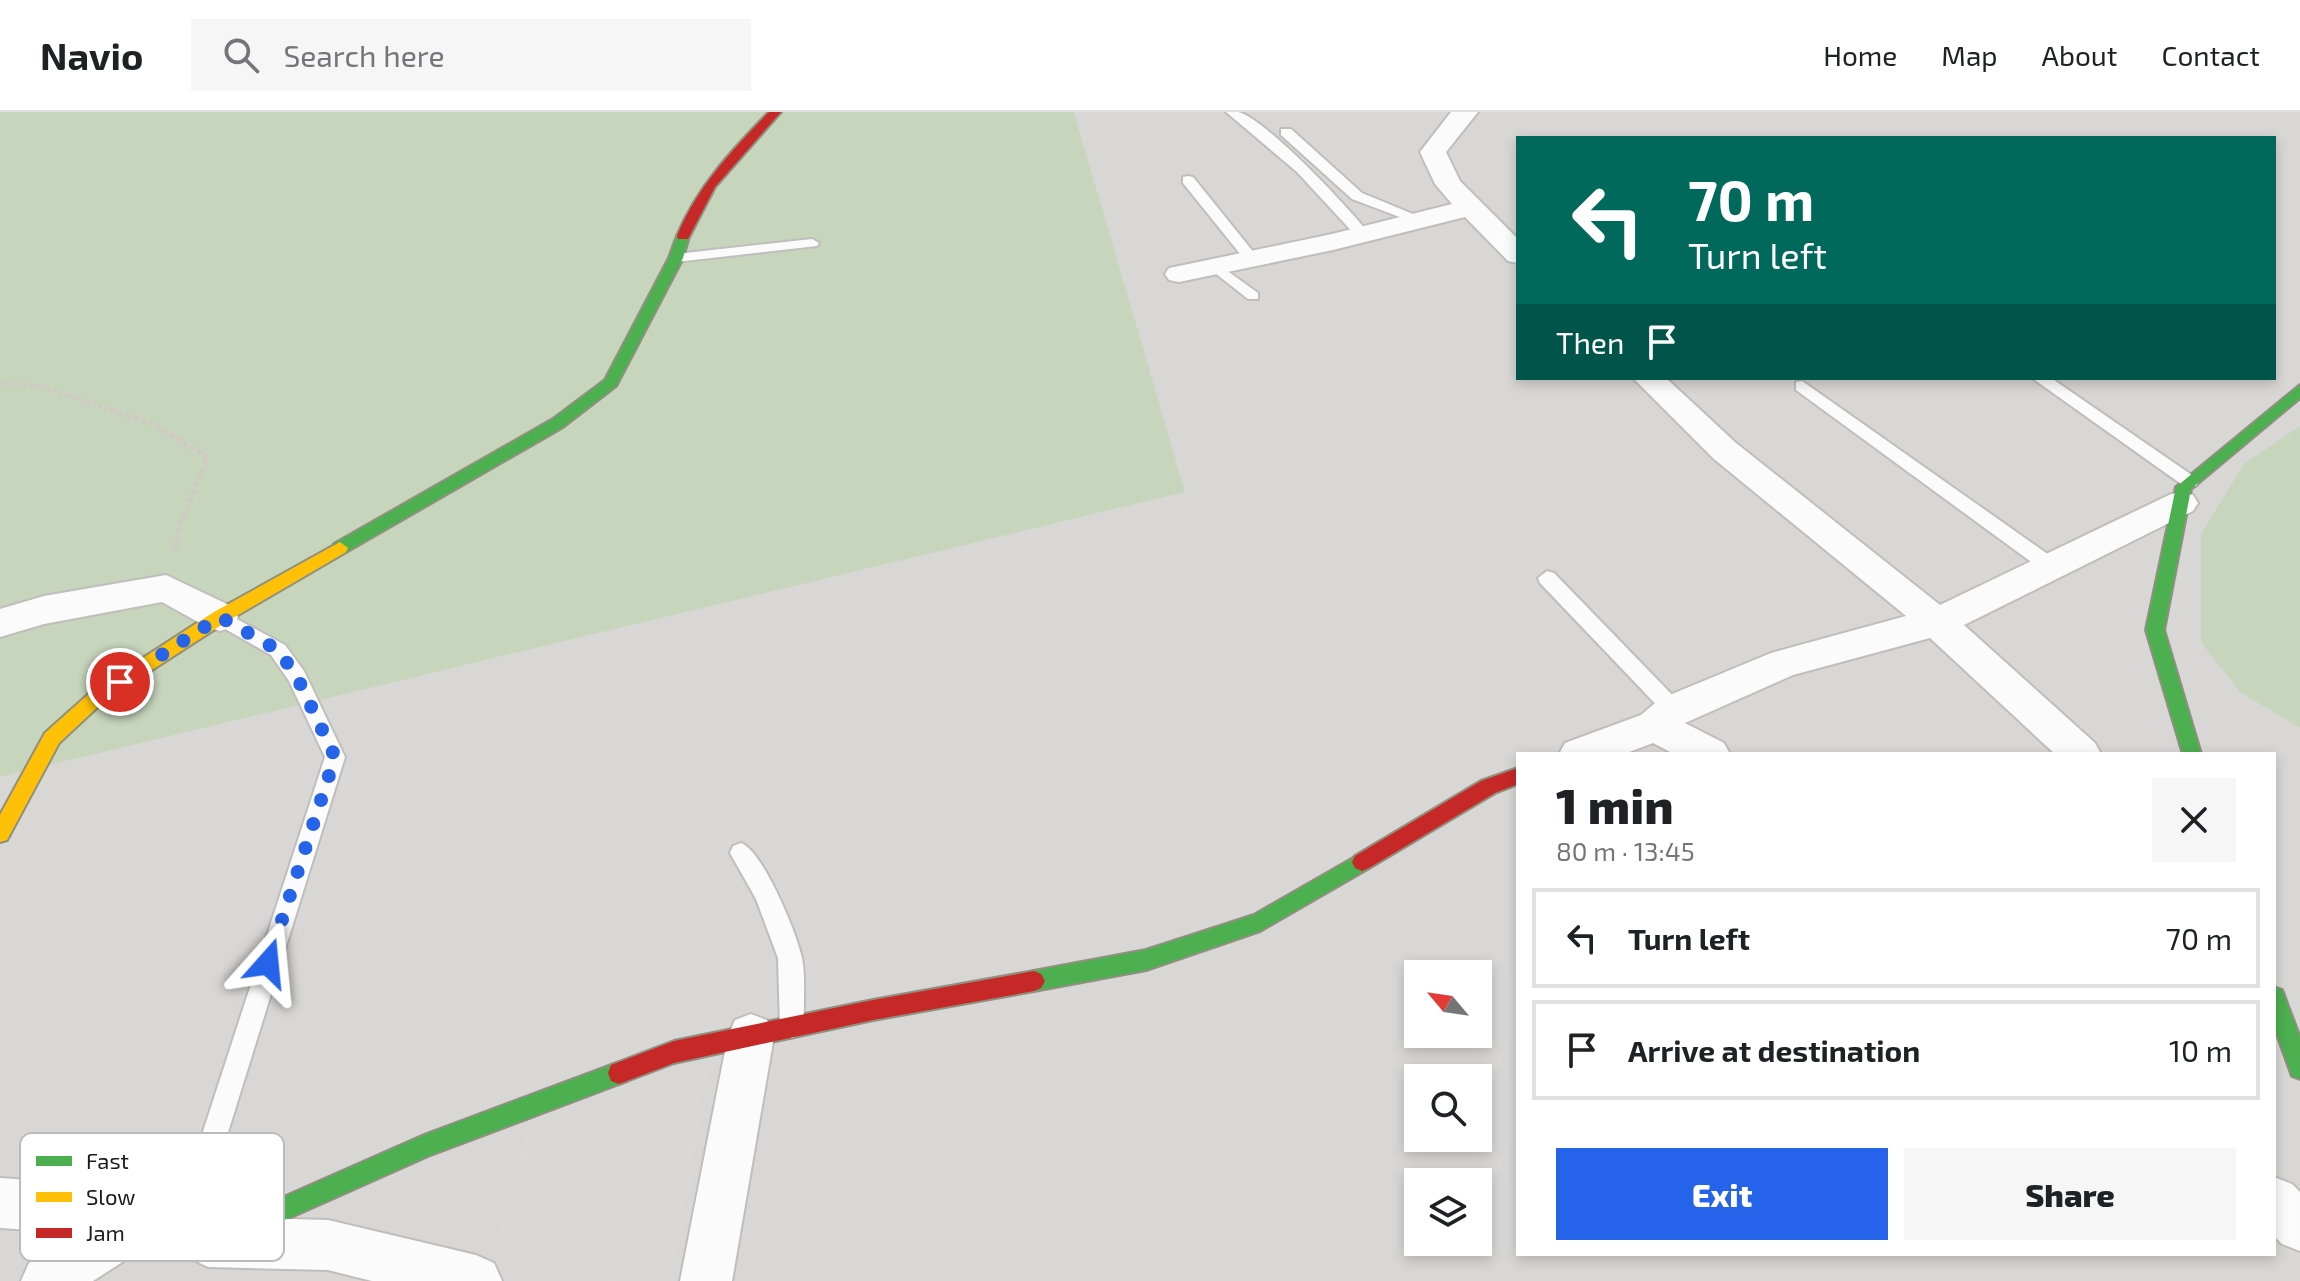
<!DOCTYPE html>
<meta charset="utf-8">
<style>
body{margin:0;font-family:"Exo 2",sans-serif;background:#f6f6f6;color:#202124;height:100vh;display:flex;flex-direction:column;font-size:30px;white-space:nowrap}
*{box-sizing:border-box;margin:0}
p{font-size:26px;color:#757577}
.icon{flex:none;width:44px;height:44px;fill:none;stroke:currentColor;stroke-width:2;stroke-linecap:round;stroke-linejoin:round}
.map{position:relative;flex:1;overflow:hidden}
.details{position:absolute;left:1516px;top:640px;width:760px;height:504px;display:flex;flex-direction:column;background:#fff;border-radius:0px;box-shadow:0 4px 12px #0003}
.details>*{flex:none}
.top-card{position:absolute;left:1516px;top:24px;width:760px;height:244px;border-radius:0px;box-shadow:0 4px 12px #0003;background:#00695c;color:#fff;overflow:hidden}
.needle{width:52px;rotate:299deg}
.controls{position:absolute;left:1404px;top:848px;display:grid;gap:16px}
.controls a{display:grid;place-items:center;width:88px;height:88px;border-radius:0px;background:#fff;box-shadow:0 4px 12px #0003;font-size:40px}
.pin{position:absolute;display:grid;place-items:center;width:68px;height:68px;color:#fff;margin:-34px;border:4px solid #fff;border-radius:50%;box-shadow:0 2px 8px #0007}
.me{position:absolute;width:88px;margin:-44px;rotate:18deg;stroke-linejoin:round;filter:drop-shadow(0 0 6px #0008)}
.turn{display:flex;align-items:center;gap:28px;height:168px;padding:0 40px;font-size:36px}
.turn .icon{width:104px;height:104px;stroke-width:2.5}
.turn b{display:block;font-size:56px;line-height:68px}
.then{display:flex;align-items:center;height:76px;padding:0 40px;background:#0003;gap:16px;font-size:30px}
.round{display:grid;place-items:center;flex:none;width:84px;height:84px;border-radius:0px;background:#f6f6f6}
.headline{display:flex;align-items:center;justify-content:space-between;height:136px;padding:0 40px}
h1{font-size:48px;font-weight:800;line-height:60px}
.cta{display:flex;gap:16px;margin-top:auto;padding:16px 40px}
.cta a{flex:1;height:92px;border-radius:0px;background:#2563eb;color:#fff;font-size:32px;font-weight:800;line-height:92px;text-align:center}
.cta a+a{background:#f6f6f6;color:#202124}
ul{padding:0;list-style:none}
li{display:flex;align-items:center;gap:24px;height:100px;margin:0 16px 12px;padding:0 24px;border:4px solid #e0e0e0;border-radius:0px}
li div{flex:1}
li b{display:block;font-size:30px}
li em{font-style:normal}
header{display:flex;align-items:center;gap:48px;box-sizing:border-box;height:112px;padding:0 40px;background:#fff;border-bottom:2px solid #e0e0e0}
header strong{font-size:38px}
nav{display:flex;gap:44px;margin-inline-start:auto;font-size:28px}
.search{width:560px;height:72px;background:#f6f6f6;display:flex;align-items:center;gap:20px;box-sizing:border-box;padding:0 28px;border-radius:0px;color:#757577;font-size:30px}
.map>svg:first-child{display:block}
.residential{fill:#d8d7d5;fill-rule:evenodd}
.forest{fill:#c6d5bc}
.parking{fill:#d9d8d7}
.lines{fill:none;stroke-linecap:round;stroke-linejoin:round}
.lane-casing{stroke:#bfbebc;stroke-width:4}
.street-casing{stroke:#bfbebc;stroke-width:4}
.fast-casing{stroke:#90907f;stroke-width:4}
.slow-casing{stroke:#90907f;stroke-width:4}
.jam-casing{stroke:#90907f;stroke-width:4}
.path-far1{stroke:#d3c7c6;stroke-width:4;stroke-dasharray:3 3;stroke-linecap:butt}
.path{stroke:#d3c7c6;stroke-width:5;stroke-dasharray:4 4;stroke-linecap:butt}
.lane{fill:#fcfbfb;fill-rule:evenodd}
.street{fill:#fcfbfb;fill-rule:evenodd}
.fast{fill:#4caf50;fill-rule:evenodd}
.slow{fill:#ffc107;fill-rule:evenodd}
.jam{fill:#c62828;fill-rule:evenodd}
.route{stroke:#2563eb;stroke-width:14;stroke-dasharray:0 25.2}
.key{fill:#fff;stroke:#bbb;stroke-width:2}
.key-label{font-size:22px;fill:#1b1b1b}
</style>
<header>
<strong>Navio</strong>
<div class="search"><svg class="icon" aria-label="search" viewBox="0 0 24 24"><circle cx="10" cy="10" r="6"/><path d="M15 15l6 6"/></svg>Search here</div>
<nav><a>Home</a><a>Map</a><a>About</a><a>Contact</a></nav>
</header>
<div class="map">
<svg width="2300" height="1169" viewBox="0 0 2300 1169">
<rect width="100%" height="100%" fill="#e9e7e4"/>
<!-- residential -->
<path class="residential" d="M1074,0H2300V1169H0V665L1184,380ZM1518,26H2274V266H1518ZM1518,642H2274V1142H1518ZM1418,862H1478V922H1418ZM1418,966H1478V1026H1418ZM1418,1070H1478V1130H1418Z"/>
<!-- forest -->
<path class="forest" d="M0,0H1074L1185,380L0,665Z
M2300,314V616L2240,580L2201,530V422L2244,352Z"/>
<!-- parking -->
<path class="parking" d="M708,952L674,1169H610L550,1135L501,1120L528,1018Z"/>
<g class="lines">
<defs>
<path id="lane" d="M1226,0C1230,0 1234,0 1238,0C1264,5 1352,99 1370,123L1368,126H1358L1297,60Z
M1281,17H1291L1362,81L1430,109L1428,112H1418L1352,87L1281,23Z
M1188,64L1193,65L1255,142V148H1245L1183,71V65Z
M812,127L819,131L817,134L676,150L669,146L676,142Z
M1215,150L1258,181V187H1248L1210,157V151Z
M2032,266H2051L2196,366L2199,370L2196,374H2184Z
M1802,269L2059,450L2061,455L2059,460H2045L1796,278V270Z
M1547,459L1554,461L1681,592L1684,598L1681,604H1667L1540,471L1538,466Z
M220,498L285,533L304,559L345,645L210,1078L220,1127L216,1136L207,1140L198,1136L184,1078L325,645L289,569L271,543L213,510L210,505L213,500Z
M741,731C763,739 797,822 802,846C806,867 803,893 804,915L800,923L792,926L784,923L780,915L778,846L756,787L730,741L733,734Z"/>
<path id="street" d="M1451,0H1478L1446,40L1460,69L1518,127V151L1508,149L1465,105L1333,138L1179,170L1169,168L1165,162L1169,156L1179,154L1332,122L1452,92L1435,72L1420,40Z
M1633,266H1666L1736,331L1940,493L2169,383L2181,379L2193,383L2198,391L2193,399L1964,513L2095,631L2101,642H2055L1930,526L1793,563L1685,611L1724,631L1730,642H1674L1653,631L1624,642H1559L1565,631L1641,603L1660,587L1771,541L1906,504L1714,347Z
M166,463L233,495L238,505L233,515L220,519L207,515L162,490L44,512L0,525V497L44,484Z
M751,902L767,908L774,924L732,1169H680L728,924L735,908Z
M2274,1065L2292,1072L2300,1080V1139L2282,1132L2274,1124Z
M0,1066L153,1076L212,1105L328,1108L476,1143L494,1151L502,1169H372L328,1158L208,1155L155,1129L93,1169H21L29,1151L76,1121L0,1116Z"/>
<path id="fast" d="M683,120L689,124L683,146L616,274L563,315L346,440H334L332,436L334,432L553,307L605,268L669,146L677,124Z
M2300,273V286L2191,377L2164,518L2201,642H2183L2146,518L2176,375Z
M1362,741L1369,744L1372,750L1369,756L1260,819L1146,858L1034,879L1027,876L1023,869L1027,862L1034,859L1146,838L1254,803Z
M2274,875L2282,878L2300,926V967L2292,964L2274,914Z
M619,950L627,953L630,961L627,969L428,1044L208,1142L200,1138L196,1130L200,1122L424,1023Z"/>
<path id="slow" d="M340,430L348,436L346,440L226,510L104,589L59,631L7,728L0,730V703L45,621L92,579L214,500Z"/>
<path id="jam" d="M769,0H781L715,75L688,127H678L677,124C697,75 732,38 769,0Z
M1518,656V672L1495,681L1369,756L1362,759L1355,756L1352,750L1355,744L1481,669Z
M1034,859L1041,862L1045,869L1041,876L1034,879L873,908L674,951L619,972L611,969L608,961L611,953L674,929L873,888Z"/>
</defs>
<!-- lane casing -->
<use href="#lane" class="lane-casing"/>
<!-- street casing -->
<use href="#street" class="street-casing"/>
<!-- fast casing -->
<use href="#fast" class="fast-casing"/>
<!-- slow casing -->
<use href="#slow" class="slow-casing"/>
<!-- jam casing -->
<use href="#jam" class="jam-casing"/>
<!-- path-far1 -->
<path class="path-far1" d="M0,271L40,274L117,300"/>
<!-- path -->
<path class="path" d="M111,298L151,311L208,346L181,409L174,440"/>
<!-- lane -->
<use href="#lane" class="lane"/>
<!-- street -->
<use href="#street" class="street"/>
<!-- fast -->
<use href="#fast" class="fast"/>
<!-- slow -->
<use href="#slow" class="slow"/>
<!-- jam -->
<use href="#jam" class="jam"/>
</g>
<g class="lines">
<!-- route -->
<path class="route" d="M120,570L220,505L278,538L297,565L335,645L268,851"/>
</g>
<!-- legend -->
<rect x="20" y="1021" width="264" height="128" rx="12" class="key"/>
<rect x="36" y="1044" width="36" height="10" fill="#4caf50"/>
<rect x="36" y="1080" width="36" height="10" fill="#ffc107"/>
<rect x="36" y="1116" width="36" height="10" fill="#c62828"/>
<g class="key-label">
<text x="86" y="1057">Fast</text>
<text x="86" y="1093">Slow</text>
<text x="86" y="1129">Jam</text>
</g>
</svg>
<div class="controls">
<a><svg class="needle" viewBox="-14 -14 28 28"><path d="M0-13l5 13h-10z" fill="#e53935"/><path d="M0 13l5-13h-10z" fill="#757577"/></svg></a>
<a><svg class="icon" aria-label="search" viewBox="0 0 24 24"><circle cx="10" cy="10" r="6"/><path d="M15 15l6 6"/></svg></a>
<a><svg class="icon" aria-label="layers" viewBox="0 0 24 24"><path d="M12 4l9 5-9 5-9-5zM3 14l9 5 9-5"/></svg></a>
</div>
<div class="pin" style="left:120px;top:570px;background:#d93025"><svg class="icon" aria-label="arrive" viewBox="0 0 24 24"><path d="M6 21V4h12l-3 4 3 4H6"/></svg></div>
<svg class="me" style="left:268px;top:851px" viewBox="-20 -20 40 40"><path d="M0-17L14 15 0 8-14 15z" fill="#2563eb" stroke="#fff" stroke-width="4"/></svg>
<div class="top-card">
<div class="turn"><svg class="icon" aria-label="left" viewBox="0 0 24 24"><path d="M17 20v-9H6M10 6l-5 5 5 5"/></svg><div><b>70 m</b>Turn left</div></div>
<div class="then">Then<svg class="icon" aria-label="arrive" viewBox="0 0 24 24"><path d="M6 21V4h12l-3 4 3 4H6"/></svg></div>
</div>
<section class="details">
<div class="headline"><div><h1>1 min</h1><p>80 m · 13:45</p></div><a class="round"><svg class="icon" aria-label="close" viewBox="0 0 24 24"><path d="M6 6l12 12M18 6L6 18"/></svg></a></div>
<ul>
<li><svg class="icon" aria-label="left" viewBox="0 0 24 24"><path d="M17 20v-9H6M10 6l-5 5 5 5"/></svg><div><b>Turn left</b></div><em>70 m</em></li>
<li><svg class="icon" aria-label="arrive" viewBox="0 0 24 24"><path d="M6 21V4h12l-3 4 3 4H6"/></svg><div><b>Arrive at destination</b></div><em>10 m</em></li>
</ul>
<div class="cta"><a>Exit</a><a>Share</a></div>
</section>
</div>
